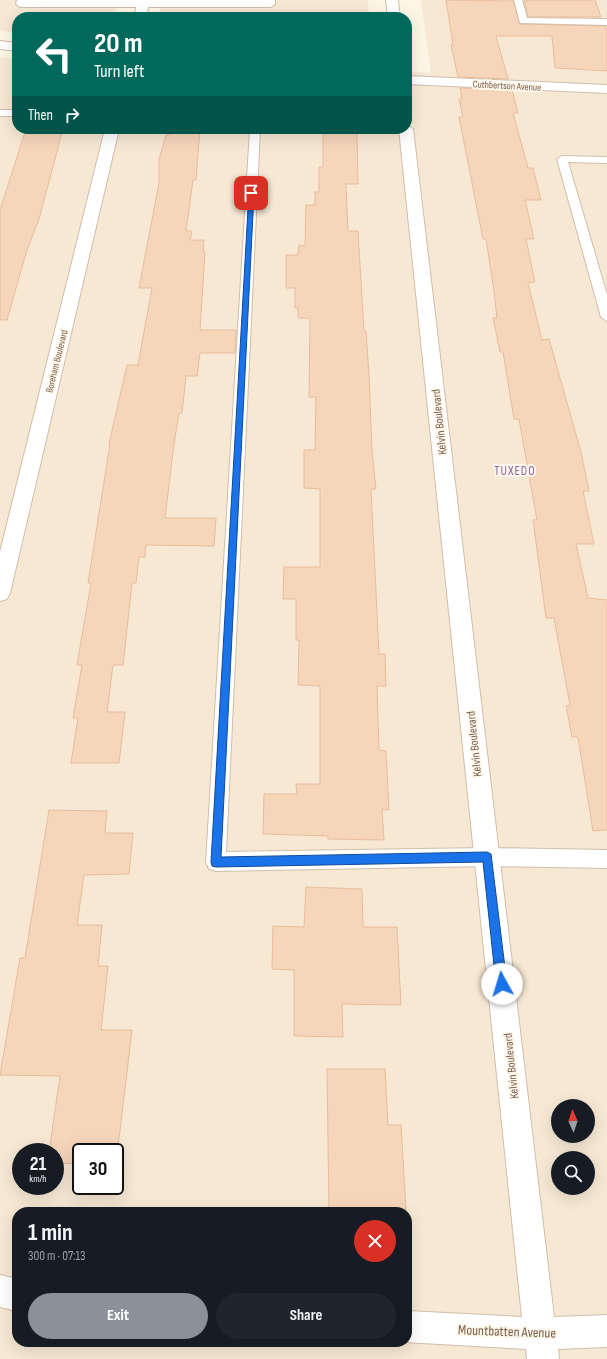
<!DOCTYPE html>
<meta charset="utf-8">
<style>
body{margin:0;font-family:"Sofia Sans Condensed",sans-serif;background:#20242c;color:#f1f3f6;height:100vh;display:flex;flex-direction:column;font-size:15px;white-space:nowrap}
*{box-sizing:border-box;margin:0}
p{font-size:13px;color:#9ea1a6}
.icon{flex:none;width:22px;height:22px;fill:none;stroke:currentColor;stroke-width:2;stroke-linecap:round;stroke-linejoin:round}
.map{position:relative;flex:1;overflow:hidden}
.side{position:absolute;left:12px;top:1207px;width:400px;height:140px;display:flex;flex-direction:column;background:#171b24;border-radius:16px;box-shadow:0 4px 16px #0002}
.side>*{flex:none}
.guide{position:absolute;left:12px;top:12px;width:400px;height:122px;border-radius:16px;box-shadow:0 4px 16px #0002;background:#00695c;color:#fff;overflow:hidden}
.needle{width:26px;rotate:357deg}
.fabs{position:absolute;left:551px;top:1099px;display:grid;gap:8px}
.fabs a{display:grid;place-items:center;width:44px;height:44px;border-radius:50%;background:#171b24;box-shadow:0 4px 16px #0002;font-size:20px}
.speed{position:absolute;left:12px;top:1143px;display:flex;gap:8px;font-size:20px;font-weight:700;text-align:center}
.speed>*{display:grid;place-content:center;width:52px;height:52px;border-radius:50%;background:#171b24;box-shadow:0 4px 16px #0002;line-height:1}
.speed small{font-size:10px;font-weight:400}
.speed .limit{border:2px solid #111;border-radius:6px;background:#fff;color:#111}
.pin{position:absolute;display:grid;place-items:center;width:34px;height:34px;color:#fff;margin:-17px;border-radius:8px;box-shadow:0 2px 6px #0006}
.me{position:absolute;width:44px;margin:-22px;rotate:354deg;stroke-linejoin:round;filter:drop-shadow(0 0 3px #0008)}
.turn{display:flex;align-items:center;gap:14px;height:84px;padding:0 16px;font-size:18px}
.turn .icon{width:52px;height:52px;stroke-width:2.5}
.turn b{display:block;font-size:28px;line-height:34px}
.then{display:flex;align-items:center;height:38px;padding:0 16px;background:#0003;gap:8px;font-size:15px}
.round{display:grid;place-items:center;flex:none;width:42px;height:42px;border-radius:21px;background:#20242c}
.headline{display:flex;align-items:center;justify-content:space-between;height:68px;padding:0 16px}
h1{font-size:24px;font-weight:700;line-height:30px}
.primary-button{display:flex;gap:8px;margin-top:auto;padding:8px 16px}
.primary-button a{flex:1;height:46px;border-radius:24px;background:#8c9099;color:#fff;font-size:16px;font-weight:700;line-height:46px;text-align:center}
.primary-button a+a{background:#20242c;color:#f1f3f6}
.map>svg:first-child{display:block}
.residential{fill:#f6e8d3;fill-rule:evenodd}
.building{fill:#f5d6bb;stroke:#e9bd9a}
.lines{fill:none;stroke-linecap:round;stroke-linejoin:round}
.service-casing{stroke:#d0beaa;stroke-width:2}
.minor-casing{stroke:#d0beaa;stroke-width:2}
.service{fill:#fff;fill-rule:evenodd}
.minor{fill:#fff;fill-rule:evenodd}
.route{fill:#1a73e8;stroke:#114b97}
.labels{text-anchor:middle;stroke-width:4;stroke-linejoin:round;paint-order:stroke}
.far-street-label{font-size:10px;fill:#795d48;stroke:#fff9ed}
.street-label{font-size:12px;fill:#795d48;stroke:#fff9ed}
.neighbourhood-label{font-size:13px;letter-spacing:1px;fill:#8d639c;stroke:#fff9ed}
.near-street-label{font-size:14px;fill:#795d48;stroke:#fff9ed}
</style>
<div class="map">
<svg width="607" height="1359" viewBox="0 0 607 1359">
<rect width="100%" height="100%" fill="#fef6e5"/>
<!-- residential -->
<path class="residential" d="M0,0H119L114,17H17V33L0,31Z
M162,0H368L369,17H158Z
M421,0H607V1359H0V57L17,59V129H407V71L431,73ZM558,1106H588V1136H558ZM21,1152H55V1186H21ZM81,1152H115V1186H81ZM558,1158H588V1188H558ZM17,1212H407V1342H17Z"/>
<!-- building -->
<path class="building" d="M446,0L513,1L520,24L605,26L607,32V71L555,68L552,36H496L508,79L458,77L451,45H453Z
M530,0H595L601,17H528L524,1Z
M460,88L512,90L518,113H513L528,168H533L541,200H525L534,239H526L535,282L528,283L542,340L549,339L581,452L589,491H583L594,544H576L588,598L607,600V830L593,831L578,737H572L566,706L570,705L554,618H546L533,520H537L519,419H514L503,352H500L493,318H497L494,291L486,239H483L459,117H463L459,99H462Z
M26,129H63L39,219L26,253L7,320H0V210Z
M172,129H200L196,180H193L186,231H192L190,240H204L203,252H205L200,330H236L235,353H200L197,376H186L182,413H179L174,444L165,518H216L214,546L146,545L145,557H139L136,583H132L123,665H113L107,712H125L119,763H71L78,718H73L82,665H77L91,583H88L110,444H109L127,365H138L152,288H139L159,183V160L166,135H170Z
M323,129H351V131L357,132L358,184H346L348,231H358L364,331H366L369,375L372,451L376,489H371L379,654H385L386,686H377L379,750L386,751L389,810L382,809L384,840L328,839V836L263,834L264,794H297L296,784H320V686L298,685L299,640H296V599H283L284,567H320V489L304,488V450H315L316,397H309L310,318H298V308H295V288H286V255H298L299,245L305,246L306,205H315V192H319V167H323Z
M49,810L107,811L105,833H133L129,874L84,875L77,925H102L98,966H108L101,1030H132L116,1164L115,1152H81V1164L55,1163V1152H49L60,1076L0,1075L20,958H25Z
M306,887L362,889L363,927H397L401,1005L342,1004L343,1037L294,1036V970L272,969L273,926L304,927Z
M327,1069H385L388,1125H401L406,1210L329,1211Z"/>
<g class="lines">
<defs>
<path id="service" d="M17,0H275V4L271,7H20L16,4Z
M514,0H522L527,18L607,19V25L520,23Z
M0,110H17V116H0Z
M250,129H260L226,852L487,848L607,850V868L487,866L216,871L209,869L206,862Z
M562,156L607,157V163L568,162L607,295V321L601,317L557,159Z"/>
<path id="minor" d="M138,0H150L146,17H134Z
M386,0H398L400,17H388Z
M0,41L17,43V51L0,49Z
M407,76L607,85V93L407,84Z
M407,125L413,129L554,1317L607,1315V1347L558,1349L559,1359H527L526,1349L404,1342H407V1311L522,1317L399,129H407Z
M105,129H119L10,593L7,599L0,601V552Z
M0,1275L17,1279V1311L0,1307Z"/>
</defs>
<!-- service casing -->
<use href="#service" class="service-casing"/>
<!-- minor casing -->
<use href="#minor" class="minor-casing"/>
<!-- service -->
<use href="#service" class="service"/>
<!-- minor -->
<use href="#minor" class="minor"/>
</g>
<!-- route -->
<path class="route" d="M249,191L254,193L221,857L487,852L491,854L507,984L505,988L502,990L498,988L496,984L483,862L216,867L212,866L211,862Z"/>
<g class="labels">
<!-- far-street labels -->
<g class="far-street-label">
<text transform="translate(507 85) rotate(3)" y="4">Cuthbertson Avenue</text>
<text transform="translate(56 361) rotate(-76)" y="4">Boreham Boulevard</text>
</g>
<!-- street labels -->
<g class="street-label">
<text transform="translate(439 422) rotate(-96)" y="4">Kelvin Boulevard</text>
<text transform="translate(474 744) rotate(-96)" y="4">Kelvin Boulevard</text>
<text transform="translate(511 1066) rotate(-96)" y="4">Kelvin Boulevard</text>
</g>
<!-- neighbourhood labels -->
<g class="neighbourhood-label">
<text x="515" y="475">TUXEDO</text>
</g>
<!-- near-street labels -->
<g class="near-street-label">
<text transform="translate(507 1331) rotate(2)" y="5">Mountbatten Avenue</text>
</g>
</g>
</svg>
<div class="fabs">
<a><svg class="needle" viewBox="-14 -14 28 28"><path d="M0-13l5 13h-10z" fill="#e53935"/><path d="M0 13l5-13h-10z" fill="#9ea1a6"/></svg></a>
<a><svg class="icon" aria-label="search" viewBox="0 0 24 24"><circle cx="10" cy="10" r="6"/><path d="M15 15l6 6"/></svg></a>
</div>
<div class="speed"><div>21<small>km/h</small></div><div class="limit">30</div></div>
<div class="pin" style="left:251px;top:193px;background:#d93025"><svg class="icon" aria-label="arrive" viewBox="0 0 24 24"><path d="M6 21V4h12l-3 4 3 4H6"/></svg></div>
<svg class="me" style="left:502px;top:984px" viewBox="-20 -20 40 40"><circle r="19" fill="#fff"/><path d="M0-13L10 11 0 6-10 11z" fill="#1a73e8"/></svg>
<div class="guide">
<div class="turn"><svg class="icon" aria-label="left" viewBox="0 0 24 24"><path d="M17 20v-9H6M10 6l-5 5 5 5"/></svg><div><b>20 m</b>Turn left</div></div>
<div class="then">Then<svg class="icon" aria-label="right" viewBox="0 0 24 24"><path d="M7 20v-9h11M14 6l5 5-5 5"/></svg></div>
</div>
<section class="side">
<div class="headline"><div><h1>1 min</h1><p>300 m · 07:13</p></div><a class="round" style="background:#d93025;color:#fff"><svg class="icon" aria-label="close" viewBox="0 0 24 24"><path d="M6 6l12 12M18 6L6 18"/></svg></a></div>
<div class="primary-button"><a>Exit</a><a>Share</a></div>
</section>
</div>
